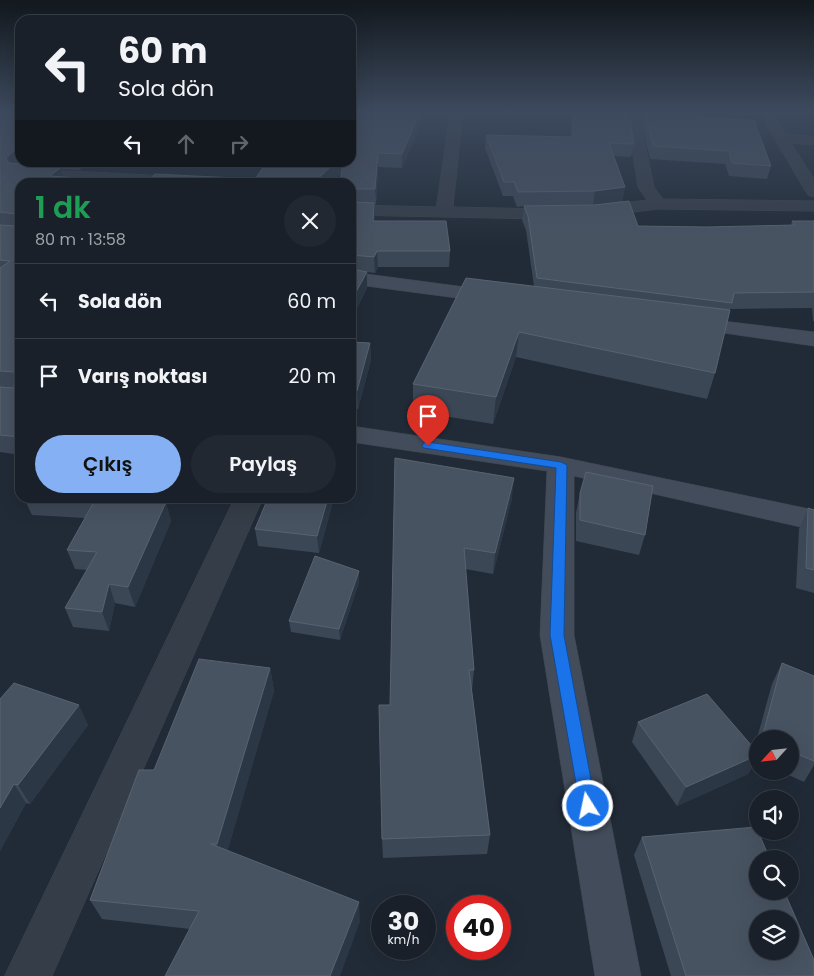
<!DOCTYPE html>
<html lang="tr">
<meta charset="utf-8">
<style>
body{margin:0;font-family:Poppins,sans-serif;background:#222831;color:#f1f3f6;height:100vh;display:flex;flex-direction:column;font-size:19px;white-space:nowrap}
*{box-sizing:border-box;margin:0}
p{font-size:16px;color:#9fa3a8}
.icon{flex:none;width:28px;height:28px;fill:none;stroke:currentColor;stroke-width:2;stroke-linecap:round;stroke-linejoin:round}
.map{position:relative;flex:1;overflow:hidden}
.sheet{position:absolute;left:15px;top:178px;width:341px;height:325px;display:flex;flex-direction:column;background:#192029;border-radius:15px;box-shadow:0 5px 20px #0002,0 0 0 1px #373e46}
.sheet>*{flex:none}
.top-card{position:absolute;left:15px;top:15px;width:341px;height:152px;border-radius:15px;box-shadow:0 5px 20px #0002,0 0 0 1px #373e46;background:#192029;color:#f1f3f6;overflow:hidden}
.needle{width:32px;rotate:243deg}
.fabs{position:absolute;left:749px;top:730px;display:grid;gap:10px}
.fabs a{display:grid;place-items:center;width:50px;height:50px;border-radius:50%;background:#192029;box-shadow:0 5px 20px #0002,0 0 0 1px #373e46;font-size:25px}
.speed{position:absolute;left:371px;top:895px;display:flex;gap:10px;font-size:25px;font-weight:700;text-align:center}
.speed>*{display:grid;place-content:center;width:65px;height:65px;border-radius:50%;background:#192029;box-shadow:0 5px 20px #0002,0 0 0 1px #373e46;line-height:1}
.speed small{font-size:12px;font-weight:400}
.speed .limit{border:8px solid #d22;background:#fff;color:#111}
.pin{position:absolute;display:grid;place-items:center;width:42px;height:42px;color:#fff;margin:-51px -21px;border-radius:50% 50% 50% 0;rotate:-45deg;box-shadow:0 0 5px #0007}
.pin .icon{rotate:45deg}
.me{position:absolute;width:55px;margin:-28px;rotate:350deg;stroke-linejoin:round;filter:drop-shadow(0 0 4px #0008)}
.turn{display:flex;align-items:center;gap:18px;height:105px;padding:0 20px;font-size:22px}
.turn .icon{width:65px;height:65px;stroke-width:2.5}
.turn b{display:block;font-size:35px;line-height:42px}
.lanes{display:flex;align-items:center;height:48px;padding:0 20px;background:#0003;justify-content:center;gap:25px;direction:ltr}
.lanes .off{opacity:.35}
.round{display:grid;place-items:center;flex:none;width:52px;height:52px;border-radius:26px;background:#222831}
.headline{display:flex;align-items:center;justify-content:space-between;height:85px;padding:0 20px}
h1{font-size:30px;font-weight:600;line-height:38px;color:#1e9e55}
.primary-button{display:flex;gap:10px;margin-top:auto;padding:10px 20px}
.primary-button a{flex:1;height:58px;border-radius:30px;background:#85b0f4;color:#111;font-size:20px;font-weight:600;line-height:58px;text-align:center}
.primary-button a+a{background:#222831;color:#f1f3f6}
ul{padding:0;list-style:none}
li{display:flex;align-items:center;gap:15px;height:75px;padding:0 20px;border-top:1px solid #373e46}
li div{flex:1}
li b{display:block;font-size:19px}
li em{font-style:normal}
.map>svg:first-child{display:block}
.lines{fill:none;stroke-linecap:round;stroke-linejoin:round}
.street-casing{stroke:#3e4651;stroke-width:1}
.secondary-casing{stroke:#3e4651;stroke-width:1}
.street{fill:#353d48;fill-rule:evenodd}
.secondary{fill:#434c5b;fill-rule:evenodd}
.wall{fill:#3c4756}
.shaded-wall{fill:#2c3745}
.building{fill:#485362;stroke:#586371;fill-rule:evenodd}
.route{fill:#1a73e8;stroke:#114b97}
</style>
<div class="map">
<svg width="814" height="976" viewBox="0 0 814 976">
<rect width="100%" height="100%" fill="#212b37"/>
<g class="lines">
<defs>
<path id="street" d="M451,110H463L453,207L541,209L593,207L647,200L638,187L626,110H638L654,187L663,199L814,201V211L658,209L593,217L541,219L351,215V205L436,207Z
M758,110H771L785,134L814,137V145L791,143L814,179V197L808,195L806,192Z
M22,162H38L32,169L186,177L192,179L194,182H110L15,176L12,173Z
M235,498H263L52,976H5Z"/>
<path id="secondary" d="M351,272L495,291L502,293L505,297L502,301L495,303L351,284Z
M689,317L814,332V346L682,327L678,323L682,319Z
M351,426L561,457L814,510V530L574,476V635L641,976H595L540,635L547,471L351,442Z"/>
</defs>
<!-- street casing -->
<use href="#street" class="street-casing"/>
<!-- secondary casing -->
<use href="#secondary" class="secondary-casing"/>
<!-- street -->
<use href="#street" class="street"/>
<!-- secondary -->
<use href="#secondary" class="secondary"/>
</g>
<!-- wall -->
<path class="wall" d="M0,110H20V162L18,164L35,165L34,162H88L80,170L62,169L64,177L20,182V455L0,452Z
M351,110H427L402,168L378,167L376,204H374V221L450,251L449,267H378L375,273L367,272V288L351,320V182L341,173L331,182H147L255,179Z
M571,110H628L634,144L631,157L614,156L625,187L622,201L638,226L707,227L791,225L792,221H814V321H813L812,308L730,309L715,373L707,399L516,357L493,424L413,411V384L534,286L526,230L522,220L524,206L517,207L513,196H503L485,148L486,135L571,137Z
M639,110H699L703,117L771,166L767,179L729,176L725,164L650,159Z
M351,342L370,343L371,360L358,409L351,408Z
M395,458L512,498L493,574L465,569L474,670L472,690L490,835L487,854L383,858L382,839L390,705Z
M580,493L645,535L639,555L576,541V513Z
M24,498H169L166,503L171,521L135,607L115,603L109,631L73,627L65,608L87,570L75,569L67,550L85,518L32,515Z
M268,498H334L319,553L258,546L255,529Z
M808,508L814,510V593L796,588L799,529Z
M359,582L340,640L291,632L289,621Z
M782,663L814,676V765L804,782L780,771H790V739H758V761L756,760L748,774L677,806L632,742L638,722L754,749L772,684Z
M270,668L274,691L227,851L360,922L190,929L102,919L90,900L154,770Z
M0,699L88,725L30,804L26,803L0,851Z
M642,837L814,976H671L634,855Z"/>
<!-- shaded-wall -->
<path class="shaded-wall" d="M421,110H427L402,168V154Z
M18,147L20,154V162L11,172L6,158Z
M378,153V167L376,204L375,189Z
M78,162H88L80,170Z
M336,162H344L345,169L331,182H314Z
M61,167L65,181L50,176Z
M625,187L622,201L593,205L595,191Z
M374,203L375,217L373,236V221Z
M377,251L378,267L375,273L374,257Z
M367,272V288L351,320V301Z
M519,332L516,357L493,424L496,397Z
M370,343L371,360L358,409L357,391Z
M514,478L512,498L493,574L495,553Z
M154,498H169L166,503L171,521L135,607L128,587L152,501Z
M328,498H334L319,553L317,536Z
M359,571V582L340,640L339,629Z
M109,584L115,603L109,631L102,612Z
M270,668L274,691L224,864L217,844Z
M79,705L88,725L30,804L18,785Z
M758,755V756L748,774L677,806L686,787Z
M14,784L26,803L0,851V808Z
M359,902L360,922L340,976H330Z"/>
<!-- building -->
<path class="building" d="M0,110L16,111L17,110H20V147H18L6,158L9,163L61,167L50,176L138,182H20V437L0,435V387L14,388L15,372L0,371V268L10,261L0,260V225L16,226V214L0,212Z
M351,110H421L402,154L378,153L375,189H351V182H340L343,162H351Z
M573,110H628L634,144L609,143L625,187L595,191L518,192L514,182H504L486,135L573,137Z
M644,110H699L703,117L754,120L771,166L732,163L729,151L653,146Z
M267,162H336L314,182H147L155,174L255,179Z
M629,201L638,226L707,227L795,225L792,221H814V292L734,293L732,303L537,278L528,216L524,206L595,205Z
M351,202L374,203L373,221H446L450,251H377L374,257L351,255Z
M351,269L367,272L351,301Z
M466,278L730,310L715,373L519,332L496,397L413,384Z
M351,342L370,343L357,391L351,390Z
M395,458L514,478L495,553L464,548L474,670H469L490,835L382,839L379,705H390Z
M586,472L653,486L645,535L580,520V493Z
M54,498H154L152,501L166,502L128,587L109,584L102,612L65,608L97,552L67,550L95,500Z
M268,498H328L317,536L255,529Z
M808,508L814,510V570L806,568Z
M315,556L359,571L339,629L289,621Z
M199,659L270,668L217,844H211L359,902L330,976H165L199,911L90,900L139,770H154Z
M782,663L814,676V761L790,751V739L762,738Z
M14,683L79,705L18,785L14,784L0,808V699Z
M707,694L758,753V755L686,787L638,722Z
M756,827L770,859H758V891H784L814,960V976H686L642,837ZM758,919H790V951H758Z"/>
<!-- sky -->
<linearGradient id="sky" x2="0" y2="1"><stop stop-color="#12181e"/><stop offset="0.45" stop-color="#3d4a5e"/><stop offset="1" stop-color="#3d4a5e" stop-opacity="0"/></linearGradient>
<rect width="814" height="247" fill="url(#sky)"/>
<!-- route -->
<path class="route" d="M428,442L561,462L567,465L564,635L596,806L594,811L588,813L582,811L580,806L550,635L556,468L424,448L422,446L424,443Z"/>
</svg>
<div class="fabs">
<a><svg class="needle" viewBox="-14 -14 28 28"><path d="M0-13l5 13h-10z" fill="#e53935"/><path d="M0 13l5-13h-10z" fill="#9fa3a8"/></svg></a>
<a><svg class="icon" aria-label="sound" viewBox="0 0 24 24"><path d="M4 9h4l5-4v14l-5-4H4zM17 9q2 3 0 6"/></svg></a>
<a><svg class="icon" aria-label="search" viewBox="0 0 24 24"><circle cx="10" cy="10" r="6"/><path d="M15 15l6 6"/></svg></a>
<a><svg class="icon" aria-label="layers" viewBox="0 0 24 24"><path d="M12 4l9 5-9 5-9-5zM3 14l9 5 9-5"/></svg></a>
</div>
<div class="speed"><div>30<small>km/h</small></div><div class="limit">40</div></div>
<div class="pin" style="left:428px;top:446px;background:#d93025"><svg class="icon" aria-label="arrive" viewBox="0 0 24 24"><path d="M6 21V4h12l-3 4 3 4H6"/></svg></div>
<svg class="me" style="left:588px;top:806px" viewBox="-20 -20 40 40"><circle r="17" fill="#1a73e8" stroke="#fff" stroke-width="3"/><path d="M0-11L8 9 0 5-8 9z" fill="#fff"/></svg>
<div class="top-card">
<div class="turn"><svg class="icon" aria-label="left" viewBox="0 0 24 24"><path d="M17 20v-9H6M10 6l-5 5 5 5"/></svg><div><b>60 m</b>Sola dön</div></div>
<div class="lanes"><svg class="icon" aria-label="left" viewBox="0 0 24 24"><path d="M17 20v-9H6M10 6l-5 5 5 5"/></svg><svg class="icon off" aria-label="ahead" viewBox="0 0 24 24"><path d="M12 20V5M6 11l6-6 6 6"/></svg><svg class="icon off" aria-label="right" viewBox="0 0 24 24"><path d="M7 20v-9h11M14 6l5 5-5 5"/></svg></div>
</div>
<section class="sheet">
<div class="headline"><div><h1>1 dk</h1><p>80 m · 13:58</p></div><a class="round"><svg class="icon" aria-label="close" viewBox="0 0 24 24"><path d="M6 6l12 12M18 6L6 18"/></svg></a></div>
<ul>
<li><svg class="icon" aria-label="left" viewBox="0 0 24 24"><path d="M17 20v-9H6M10 6l-5 5 5 5"/></svg><div><b>Sola dön</b></div><em>60 m</em></li>
<li><svg class="icon" aria-label="arrive" viewBox="0 0 24 24"><path d="M6 21V4h12l-3 4 3 4H6"/></svg><div><b>Varış noktası</b></div><em>20 m</em></li>
</ul>
<div class="primary-button"><a>Çıkış</a><a>Paylaş</a></div>
</section>
</div>
